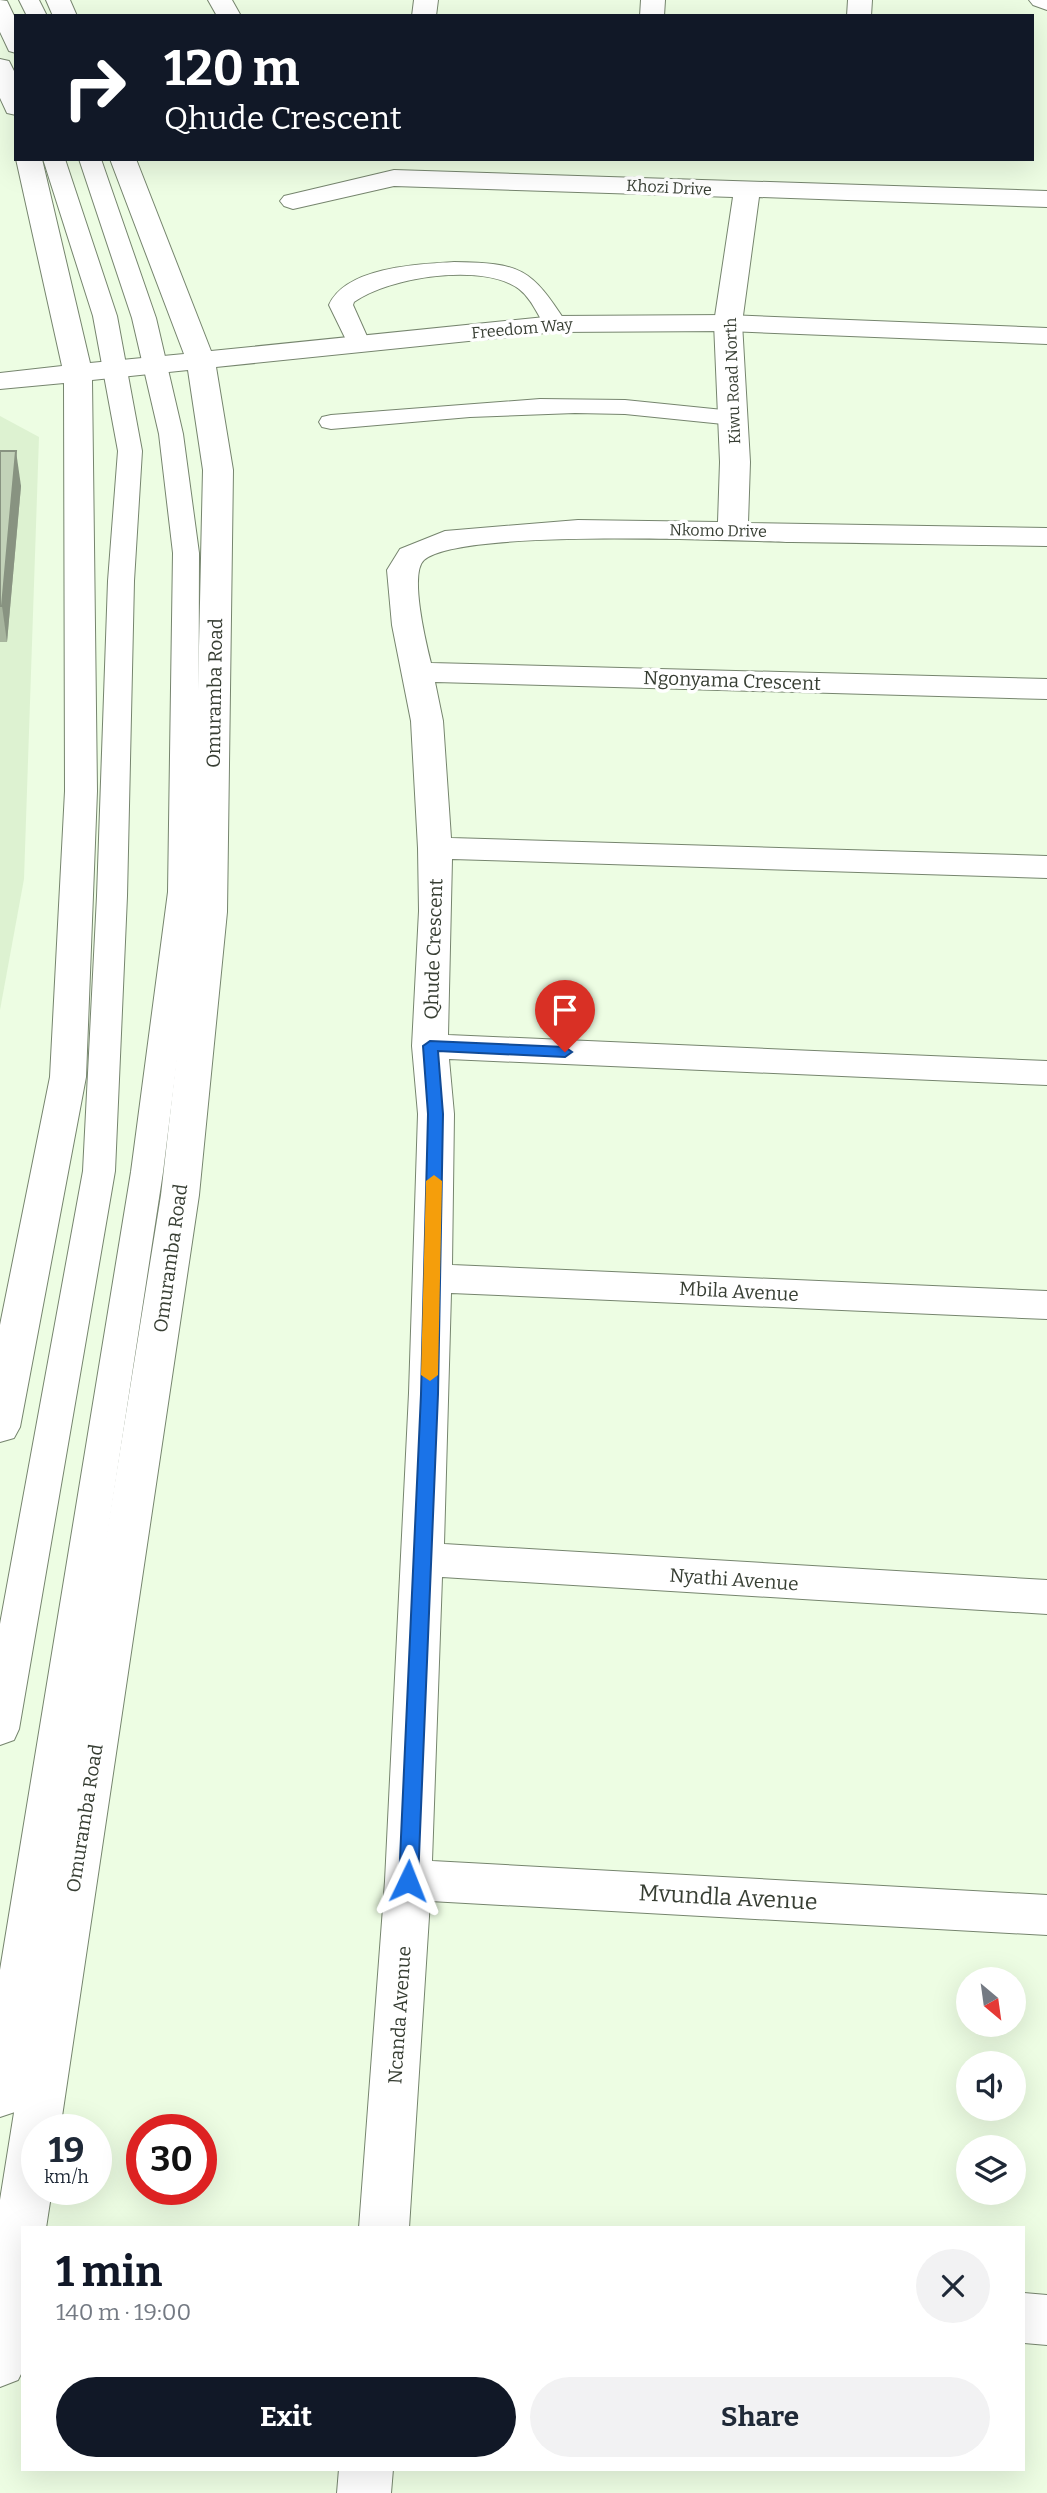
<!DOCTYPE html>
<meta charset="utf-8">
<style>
body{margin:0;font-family:Bitter,serif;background:#f2f2f3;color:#1f2937;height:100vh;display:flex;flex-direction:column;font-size:26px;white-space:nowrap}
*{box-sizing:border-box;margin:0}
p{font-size:23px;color:#747a83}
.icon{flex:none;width:38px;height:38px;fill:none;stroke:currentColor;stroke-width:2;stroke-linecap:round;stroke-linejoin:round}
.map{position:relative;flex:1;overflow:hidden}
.panel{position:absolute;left:21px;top:2226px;width:1004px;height:245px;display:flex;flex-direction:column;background:#fff;border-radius:0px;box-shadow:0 7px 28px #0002}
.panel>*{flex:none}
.top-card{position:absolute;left:14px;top:14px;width:1020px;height:147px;border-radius:0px;box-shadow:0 7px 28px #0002;background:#111827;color:#fff;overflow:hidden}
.needle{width:46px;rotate:151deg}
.buttons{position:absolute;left:956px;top:1967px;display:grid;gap:14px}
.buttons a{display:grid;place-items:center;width:70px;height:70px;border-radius:50%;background:#fff;box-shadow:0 7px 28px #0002;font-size:35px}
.speed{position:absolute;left:21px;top:2114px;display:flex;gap:14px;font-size:35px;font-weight:700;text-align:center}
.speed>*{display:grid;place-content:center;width:91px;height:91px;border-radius:50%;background:#fff;box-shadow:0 7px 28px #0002;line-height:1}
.speed small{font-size:18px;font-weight:400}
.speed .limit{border:10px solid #d22;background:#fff;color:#111}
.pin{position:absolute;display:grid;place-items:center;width:60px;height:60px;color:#fff;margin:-72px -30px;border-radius:50% 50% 50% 0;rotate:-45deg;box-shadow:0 0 7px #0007}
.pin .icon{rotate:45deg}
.me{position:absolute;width:77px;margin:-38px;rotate:2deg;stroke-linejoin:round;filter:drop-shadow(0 0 5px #0008)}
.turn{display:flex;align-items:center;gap:24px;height:147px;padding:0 35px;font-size:32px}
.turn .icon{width:91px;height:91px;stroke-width:2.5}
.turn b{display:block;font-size:49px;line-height:60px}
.round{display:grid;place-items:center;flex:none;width:74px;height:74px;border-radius:37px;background:#f2f2f3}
.head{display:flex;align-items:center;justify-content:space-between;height:119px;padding:0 35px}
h1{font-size:42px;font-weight:700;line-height:52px;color:#111827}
.button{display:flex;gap:14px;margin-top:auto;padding:14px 35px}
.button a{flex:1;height:80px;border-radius:42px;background:#111827;color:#fff;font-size:28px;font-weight:700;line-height:80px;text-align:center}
.button a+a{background:#f2f2f3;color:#1f2937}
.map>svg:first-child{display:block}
.built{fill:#ddf2d1}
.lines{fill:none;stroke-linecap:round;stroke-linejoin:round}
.lane-casing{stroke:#76856e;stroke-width:2}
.street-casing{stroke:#76856e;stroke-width:2}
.secondary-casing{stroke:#76856e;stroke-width:2}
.lane{fill:#fff;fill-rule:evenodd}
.street{fill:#fff;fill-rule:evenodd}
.secondary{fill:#fff;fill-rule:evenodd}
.wall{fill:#a7b59e}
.shaded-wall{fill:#889381}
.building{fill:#c2d2b8;stroke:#889381;stroke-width:2}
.route{fill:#1a73e8;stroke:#114b97;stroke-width:2}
.slow{fill:#f59e0b}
.labels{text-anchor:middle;stroke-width:7;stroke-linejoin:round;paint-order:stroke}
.far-street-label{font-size:16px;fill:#373e33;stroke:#fff}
.street-label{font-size:19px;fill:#373e33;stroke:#fff}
.near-street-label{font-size:23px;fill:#373e33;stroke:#fff}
</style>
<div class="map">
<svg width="1047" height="2493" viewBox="0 0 1047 2493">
<rect width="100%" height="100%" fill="#edfde3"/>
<!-- built -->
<path class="built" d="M0,416L39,437L24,879L0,1010Z"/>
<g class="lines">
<defs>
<path id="lane" d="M0,0L7,1L16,20V53L9,51L0,32Z
M19,0H39L47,16H27Z
M43,159H65L117,316L142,451L134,581L127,896L115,1171L19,1729L14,1740L0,1745V1624L83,1171L97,896L108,581L118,451L93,316Z
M79,159H101L156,318L183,434L199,553L198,892L163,1172L21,2098L15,2112L0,2117V1970L131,1172L168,892L173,553L159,434L132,318Z
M454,262C521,263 531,268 567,324L563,329H547C538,316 532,299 519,289C483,262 389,277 354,302L353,305L370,343L366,348H350L329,305C346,267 418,264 454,262Z
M540,399L625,400L733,411L742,413L745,418L742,423L733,425L625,414L575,413L470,417L331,429L322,427L319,422L322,417L331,415Z"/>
<path id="street" d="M208,0H232L241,16H217Z
M414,0H438L436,16H412Z
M641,0H665L664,16H640Z
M848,0H872L871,16H847Z
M1029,0H1047V10L1033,5Z
M394,170L1047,191V207L759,197L742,323L750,462L748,523L1047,528V546C962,545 877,543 792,542C731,541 461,528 424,560C409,573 426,643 431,663L1047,679V699L435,682L443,721L451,838L1047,856V878L452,859L448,1035L1047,1061V1085L449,1059L454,1114L452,1265L1047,1291V1319L451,1293L444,1544L1047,1580V1614L442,1577L432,1861L1047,1895V1935L430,1901L409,2228H359L385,1881L409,1393L418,1114L412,1046L419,911L418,848L411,721L392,625L387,570L400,549L445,531L578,520L718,522L720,462L714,323L733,197L394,186L293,209L284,206L280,201L284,196Z
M1024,2293L1047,2295V2345L1024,2343Z
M339,2469H393L391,2493H337Z"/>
<path id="secondary" d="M46,0H70L77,16H53Z
M0,59L9,61L16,75V115L7,113L0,98Z
M16,159H42L90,363L184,354L110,159H136L211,351L555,316L728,315L1047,328V344L728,331L555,332L216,367L233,470L227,912L199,1195L60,2130H37V2189H52L46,2228H23V2370L18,2380L0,2387V2200L161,1195L193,912L203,470L188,370L92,380L97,791L86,1077L20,1427L14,1438L0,1442V1325L50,1077L65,791L64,383L0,389V373L62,366Z"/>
</defs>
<!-- lane casing -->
<use href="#lane" class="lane-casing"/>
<!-- street casing -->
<use href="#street" class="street-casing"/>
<!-- secondary casing -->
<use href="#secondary" class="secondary-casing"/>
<!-- lane -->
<use href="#lane" class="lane"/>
<!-- street -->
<use href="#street" class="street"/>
<!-- secondary -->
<use href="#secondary" class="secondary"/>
</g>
<!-- wall -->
<path class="wall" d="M0,451L21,486L7,642H0Z"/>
<!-- shaded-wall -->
<path class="shaded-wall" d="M16,451L21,486L7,642L2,606Z"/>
<!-- building -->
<path class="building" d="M0,451H16L2,606H0Z"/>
<!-- route -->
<path class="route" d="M430,1041L565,1047L572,1052L565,1057L438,1051L443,1114L438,1394L418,1881L415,1887H401L399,1881L421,1394L428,1114L423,1046Z"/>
<!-- slow -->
<path class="slow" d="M434,1175L442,1181L438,1375L430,1381L421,1375L426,1181Z"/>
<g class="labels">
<!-- far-street labels -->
<g class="far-street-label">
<text transform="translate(669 187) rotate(3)" y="6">Khozi Drive</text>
<text transform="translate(522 328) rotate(-5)" y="6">Freedom Way</text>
<text transform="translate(732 381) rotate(-92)" y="6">Kiwu Road North</text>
<text transform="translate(718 530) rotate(1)" y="6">Nkomo Drive</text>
</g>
<!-- street labels -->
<g class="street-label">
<text transform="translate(732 680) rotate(2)" y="7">Ngonyama Crescent</text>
<text transform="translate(214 693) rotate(-89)" y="7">Omuramba Road</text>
<text transform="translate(433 949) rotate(-88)" y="7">Qhude Crescent</text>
<text transform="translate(170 1258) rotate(-82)" y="7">Omuramba Road</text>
<text transform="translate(739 1291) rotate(3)" y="7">Mbila Avenue</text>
<text transform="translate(734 1579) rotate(4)" y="7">Nyathi Avenue</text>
<text transform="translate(84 1818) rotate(-81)" y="7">Omuramba Road</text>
<text transform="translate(399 2015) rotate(-86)" y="7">Ncanda Avenue</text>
</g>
<!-- near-street labels -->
<g class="near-street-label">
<text transform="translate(728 1897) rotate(3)" y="8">Mvundla Avenue</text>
</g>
</g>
</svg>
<div class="buttons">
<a><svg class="needle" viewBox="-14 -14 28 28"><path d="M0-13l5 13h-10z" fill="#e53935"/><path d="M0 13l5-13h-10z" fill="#747a83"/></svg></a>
<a><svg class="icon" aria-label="sound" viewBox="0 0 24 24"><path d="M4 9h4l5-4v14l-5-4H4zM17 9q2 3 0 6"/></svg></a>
<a><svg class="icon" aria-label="layers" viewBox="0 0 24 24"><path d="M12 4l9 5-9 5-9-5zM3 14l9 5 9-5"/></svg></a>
</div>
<div class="speed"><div>19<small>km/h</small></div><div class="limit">30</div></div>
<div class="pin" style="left:565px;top:1052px;background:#d93025"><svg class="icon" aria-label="arrive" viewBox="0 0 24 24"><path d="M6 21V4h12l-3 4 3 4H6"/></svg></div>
<svg class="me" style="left:408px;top:1881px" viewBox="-20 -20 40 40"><path d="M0-17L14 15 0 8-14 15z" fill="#1a73e8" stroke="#fff" stroke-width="4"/></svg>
<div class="top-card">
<div class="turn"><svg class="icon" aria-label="right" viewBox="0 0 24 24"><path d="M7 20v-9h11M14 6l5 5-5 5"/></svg><div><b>120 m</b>Qhude Crescent</div></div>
</div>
<section class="panel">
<div class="head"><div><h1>1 min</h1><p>140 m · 19:00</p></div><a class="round"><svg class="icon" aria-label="close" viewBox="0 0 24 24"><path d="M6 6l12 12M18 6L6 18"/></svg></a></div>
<div class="button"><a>Exit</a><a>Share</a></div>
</section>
</div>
